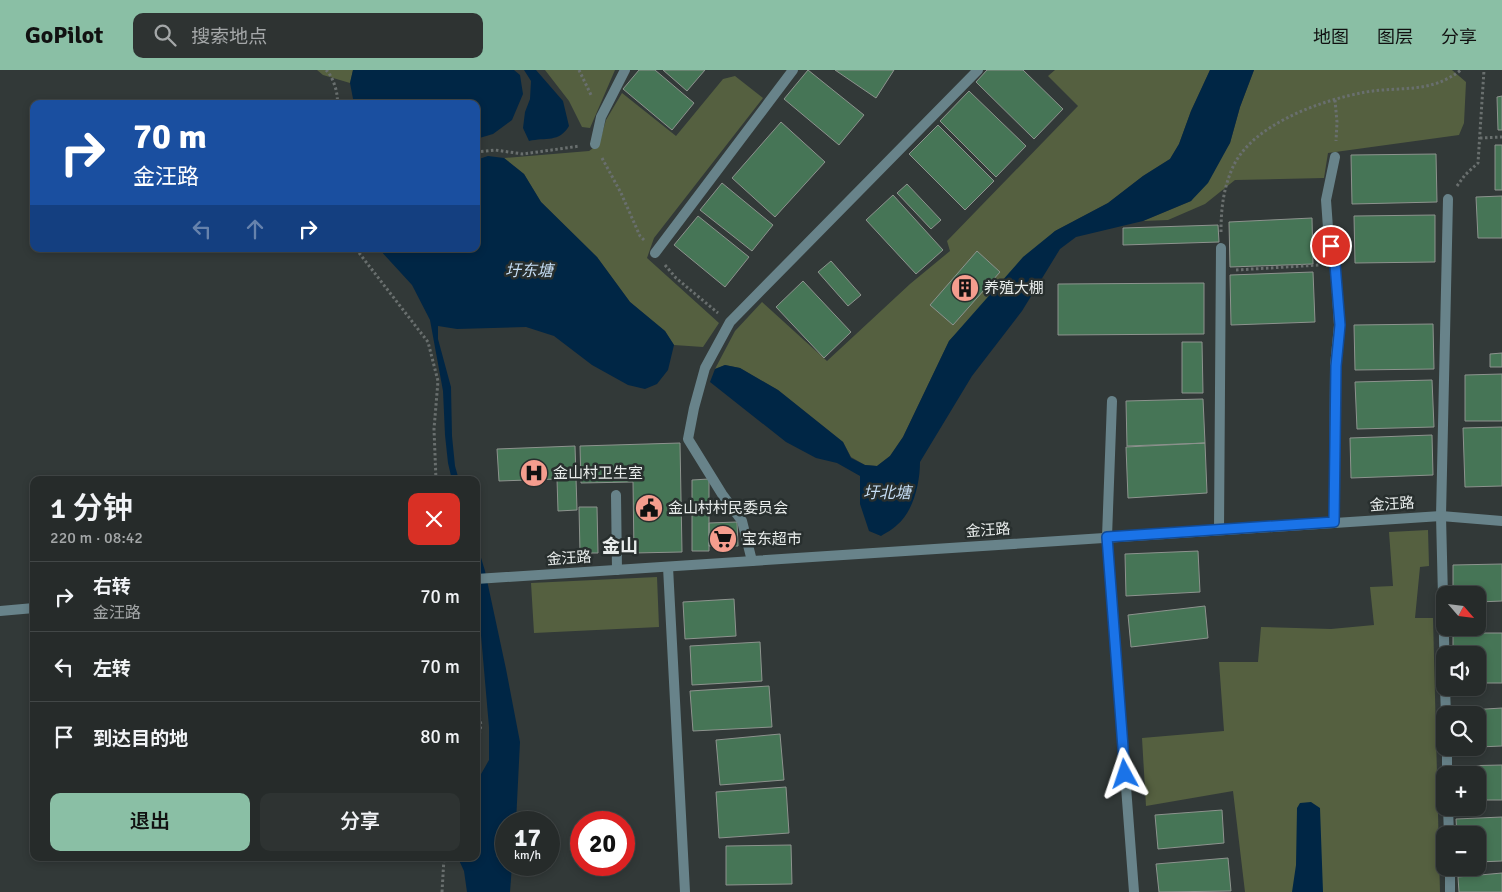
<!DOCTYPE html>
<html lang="zh">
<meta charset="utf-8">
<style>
body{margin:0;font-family:Signika,"Noto Sans SC",sans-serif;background:#2e3332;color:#f1f3f6;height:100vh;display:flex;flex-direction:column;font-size:19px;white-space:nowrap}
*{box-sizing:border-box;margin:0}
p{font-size:16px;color:#a4a7a8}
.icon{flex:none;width:28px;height:28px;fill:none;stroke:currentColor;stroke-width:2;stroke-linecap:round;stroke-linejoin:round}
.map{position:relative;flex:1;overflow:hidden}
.side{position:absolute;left:30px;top:406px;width:450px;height:385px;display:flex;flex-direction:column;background:#262b2a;border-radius:10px;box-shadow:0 2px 8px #0003,0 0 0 1px #424747}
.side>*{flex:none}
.top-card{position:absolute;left:30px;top:30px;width:450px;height:152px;border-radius:10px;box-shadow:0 2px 8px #0003,0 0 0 1px #424747;background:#1a4fa0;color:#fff;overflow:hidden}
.needle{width:32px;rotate:118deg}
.fabs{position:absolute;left:1436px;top:516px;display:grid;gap:10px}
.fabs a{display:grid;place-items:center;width:50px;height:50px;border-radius:10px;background:#262b2a;box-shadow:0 2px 8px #0003,0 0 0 1px #424747;font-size:25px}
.speed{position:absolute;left:495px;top:741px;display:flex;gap:10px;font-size:25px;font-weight:700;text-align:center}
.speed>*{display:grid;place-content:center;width:65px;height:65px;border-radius:50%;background:#262b2a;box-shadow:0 2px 8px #0003,0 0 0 1px #424747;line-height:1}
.speed small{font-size:12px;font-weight:400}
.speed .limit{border:8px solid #d22;background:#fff;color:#111}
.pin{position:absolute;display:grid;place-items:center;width:42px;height:42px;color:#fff;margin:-21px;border:2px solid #fff;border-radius:50%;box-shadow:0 1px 5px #0007}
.me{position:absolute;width:55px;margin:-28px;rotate:355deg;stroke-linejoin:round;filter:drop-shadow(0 0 4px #0008)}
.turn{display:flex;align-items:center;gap:18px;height:105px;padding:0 20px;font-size:22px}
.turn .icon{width:65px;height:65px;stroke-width:2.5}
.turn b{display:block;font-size:35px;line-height:42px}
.lanes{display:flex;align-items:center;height:48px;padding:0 20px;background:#0003;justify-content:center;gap:25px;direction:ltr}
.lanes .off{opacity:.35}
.round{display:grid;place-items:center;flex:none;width:52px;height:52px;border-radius:10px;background:#2e3332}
.headline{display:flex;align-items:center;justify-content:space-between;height:85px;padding:0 20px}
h1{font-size:30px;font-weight:600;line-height:38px}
.cta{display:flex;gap:10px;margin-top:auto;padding:10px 20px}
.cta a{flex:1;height:58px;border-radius:10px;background:#8abfa5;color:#111;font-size:20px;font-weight:600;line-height:58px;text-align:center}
.cta a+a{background:#2e3332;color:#f1f3f6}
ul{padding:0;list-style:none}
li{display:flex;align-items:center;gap:15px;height:70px;padding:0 20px;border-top:1px solid #424747}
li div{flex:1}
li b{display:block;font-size:19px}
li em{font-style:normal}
header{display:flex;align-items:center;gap:30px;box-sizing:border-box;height:70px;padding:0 25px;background:#8abfa5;color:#111}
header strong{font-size:24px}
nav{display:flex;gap:28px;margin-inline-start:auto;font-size:18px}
.search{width:350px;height:45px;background:#2e3332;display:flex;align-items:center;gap:12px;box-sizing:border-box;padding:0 18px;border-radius:10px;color:#a4a7a8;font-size:19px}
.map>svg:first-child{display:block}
.green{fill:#556040}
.water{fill:#002645}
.building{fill:#467556;stroke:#8d938e}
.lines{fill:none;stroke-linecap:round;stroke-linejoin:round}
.path{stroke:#696f6e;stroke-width:3;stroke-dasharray:2.5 2.5;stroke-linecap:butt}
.service{stroke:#68838a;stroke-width:10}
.minor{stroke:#68838a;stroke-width:10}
.route-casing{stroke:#114b97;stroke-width:12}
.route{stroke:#1a73e8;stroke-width:9}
.labels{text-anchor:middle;stroke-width:5;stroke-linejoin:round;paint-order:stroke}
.poi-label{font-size:15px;fill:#e8eceb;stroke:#282f2e;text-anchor:start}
.street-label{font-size:15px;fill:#e8eceb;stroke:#282f2e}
.water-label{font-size:16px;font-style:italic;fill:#c7dff6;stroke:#282f2e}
.quarter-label{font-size:18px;font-weight:bold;fill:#e8eceb;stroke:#282f2e}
</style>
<header>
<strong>GoPilot</strong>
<div class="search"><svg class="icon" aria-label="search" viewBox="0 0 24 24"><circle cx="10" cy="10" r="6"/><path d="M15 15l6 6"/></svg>搜索地点</div>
<nav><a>地图</a><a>图层</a><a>分享</a></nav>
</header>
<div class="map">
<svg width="1502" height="822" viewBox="0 0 1502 822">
<rect width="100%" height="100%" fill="#323938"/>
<!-- green -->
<path class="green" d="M317,0H353L350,13L323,5Z
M545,0H615L590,58L582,57L569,31Z
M1055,0H1210L1191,41L1179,74L1170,89L1143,106L1108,133L1055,161L949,271L903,367L890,386L877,396L865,395L851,387L843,372L778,320L740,298L725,295L715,299L735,261L762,232L827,291L910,214L950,181L947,171L1078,36L1048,6Z
M1254,0H1452L1466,12L1464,53L1459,65L1328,83L1324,108L1235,110L1205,134L1168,150L1143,151L1191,131L1230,73L1240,37Z
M735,6L763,28L654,168L647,188L719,253L703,277L674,275L665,261L630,232L597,187L541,132L524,104L504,88L589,81L599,74L606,50L622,23L676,66L723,9Z
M1428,460L1429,496L1420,497L1415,548H1433L1440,822H1245L1233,721L1146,736L1142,668L1224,661L1219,592H1258L1261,557L1331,559L1374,555L1370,517L1393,516L1389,462Z
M657,507L659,557L534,563L531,513Z"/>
<!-- water -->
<path class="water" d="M353,0H514L520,5L523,24L512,50L493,64L476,69V34H354L350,13Z
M524,0H536L563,31L569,56C559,73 546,67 529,71L523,58L525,42L530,29L531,11Z
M1210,0H1254L1240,37L1230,73L1208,113L1191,131L1143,151L1076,167L1060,179L1022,241L972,306L920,392C920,412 914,441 897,455C893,459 886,463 881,466L869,461L860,434V406L837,393L816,388L786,372L710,312L715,299L725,295L740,298L778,320L843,372L851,388L865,395L877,396L890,386L903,367L949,271L1023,187L1055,161L1108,133L1143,106L1170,89L1179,74L1191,41Z
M488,86L504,88L524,104L541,132L597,187L630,232L665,261L674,275L668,300L657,314L645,319L628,315L592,295L554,266L526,257L457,259L438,256V269L451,317L452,366L455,396L459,410H452L448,393L445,365L443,321L430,250L412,215L379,179H476V90Z
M476,471L485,501L506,599L520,672L516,752H506V795H512L510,822H467L464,801L458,788H476V713L489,690V657L476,508Z
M1311,732L1320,738L1323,822H1292L1296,795L1297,738L1300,733Z"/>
<!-- building -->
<path class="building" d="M639,0H655L694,33L672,60L623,19Z
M663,0H705L687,21Z
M808,0L864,45L839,75L784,29Z
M835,0H894L876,28Z
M987,0H1023L1063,39L1034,69L976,12Z
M969,21L1026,76L996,107L940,51Z
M1502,26V60H1498L1497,27Z
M781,52L825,92L775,147L732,108Z
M938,55L994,111L965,140L909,84Z
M1495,75H1502V120H1495Z
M1436,84L1437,132L1352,134L1351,85Z
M722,113L773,155L752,181L700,140Z
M907,114L941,150L931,159L897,123Z
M893,125L943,180L916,204L866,150Z
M1502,126V168H1478L1476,127Z
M1435,145V192L1355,193L1354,146Z
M698,146L749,187L725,217L674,175Z
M1312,148L1313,194L1230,197L1229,152Z
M1218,155L1219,172L1123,175V158Z
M977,181L1000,202L953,255L930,235Z
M831,191L861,225L848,236L818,202Z
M1313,202L1315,252L1231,255L1230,205Z
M803,211L851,262L824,288L776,237Z
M1204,213V264L1058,265V214Z
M1433,254L1434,299L1355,300L1354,255Z
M1182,272H1202L1203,323H1182Z
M1502,283V297H1490V284Z
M1502,304V351H1465V305Z
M1432,310L1434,357L1357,359L1355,312Z
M1203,329L1205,373L1127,376L1126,331Z
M1502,357V416L1465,417L1463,358Z
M1432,365L1433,405L1351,408L1350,368Z
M680,373L682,482L634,483L633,412L581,413L580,376Z
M1205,373L1207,423L1128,428L1126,377Z
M575,376L577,440L558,441L557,409L499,411L497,379Z
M709,409V481H692V410Z
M579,437H597L598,483H580Z
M737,452L738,476H709V453Z
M1198,481L1200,522L1126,526L1125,484Z
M1502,494V531L1478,532V525H1453V495Z
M734,529L736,566L685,569L683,532Z
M1205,536L1208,568L1131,577L1128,545Z
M1453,563H1502V613H1478V585H1453Z
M760,572L762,611L692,615L690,576Z
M769,616L772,657L693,661L690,621Z
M1502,638V676L1478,677V645H1453V641Z
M780,664L784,710L720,715L716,670Z
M1502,695V730H1478V705H1456V696Z
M786,717L789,763L719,768L716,722Z
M1222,740L1224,773L1158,779L1155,745Z
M1502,747V791L1478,792V765H1457L1456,749Z
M791,775L792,814L726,815V776Z
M1228,788L1231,821L1159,822L1156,794Z
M1502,803V822H1459L1458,807Z"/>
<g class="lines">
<!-- path -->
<path class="path" d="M326,0C333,6 339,25 337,34
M579,0L592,27
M1335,30L1337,52L1336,71
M1480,68L1502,67
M476,82L495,80L523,84L580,76
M602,88L621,123L640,166L645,171
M1457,116L1465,105L1478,93L1484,0
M1221,162C1221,140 1223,120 1232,99C1251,54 1322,30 1366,22C1402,16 1430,24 1461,0
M356,179L428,272L438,311L434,359L436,410
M665,195L676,208L718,243
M1236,200L1319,195
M476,632L481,655L476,681
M442,822L444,788"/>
<!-- service -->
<path class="service" d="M595,74L601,47L625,0
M655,183L793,0
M1112,331L1107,467L1134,822
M616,425L617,500
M1334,452L1335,296L1339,255L1335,194L1328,158L1326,130L1335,87
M1219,460L1221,178
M752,491L742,451L722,424L688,369L694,338L705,298L730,252L978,0
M668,497L685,822
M1445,609L1441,446L1448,129
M1445,618L1446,645
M1447,678V705
M1448,738L1449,765
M1450,798V822"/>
<!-- minor -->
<path class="minor" d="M476,509L1441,446L1502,451
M0,541L34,538"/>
</g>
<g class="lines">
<defs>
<path id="route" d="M1125,704L1107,467L1334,452L1336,296L1340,255L1335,194L1331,176"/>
</defs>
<!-- route casing -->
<use href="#route" class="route-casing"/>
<!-- route -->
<use href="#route" class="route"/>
</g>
<!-- icons -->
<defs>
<symbol id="building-disc" viewBox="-11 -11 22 22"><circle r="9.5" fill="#f59d8e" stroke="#282f2e"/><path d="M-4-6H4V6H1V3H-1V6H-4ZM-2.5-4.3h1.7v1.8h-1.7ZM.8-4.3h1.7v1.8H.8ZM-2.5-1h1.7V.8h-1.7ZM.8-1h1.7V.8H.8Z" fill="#111"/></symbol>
<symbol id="hospital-disc" viewBox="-11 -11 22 22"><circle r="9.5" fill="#f59d8e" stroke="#282f2e"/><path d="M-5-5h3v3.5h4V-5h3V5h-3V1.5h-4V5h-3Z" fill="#111"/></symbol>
<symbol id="civic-disc" viewBox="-11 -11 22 22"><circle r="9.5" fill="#f59d8e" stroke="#282f2e"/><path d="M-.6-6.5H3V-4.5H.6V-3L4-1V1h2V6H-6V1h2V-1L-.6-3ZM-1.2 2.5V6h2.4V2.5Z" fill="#111"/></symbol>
<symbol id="supermarket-disc" viewBox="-11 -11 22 22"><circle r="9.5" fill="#f59d8e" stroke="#282f2e"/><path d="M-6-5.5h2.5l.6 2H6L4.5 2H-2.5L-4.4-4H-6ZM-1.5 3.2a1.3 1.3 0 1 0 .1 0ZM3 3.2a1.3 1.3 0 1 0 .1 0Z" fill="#111"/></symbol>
</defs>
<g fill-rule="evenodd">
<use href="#building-disc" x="949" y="202" width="32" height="32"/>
<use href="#hospital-disc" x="518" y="387" width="32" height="32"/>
<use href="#civic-disc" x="633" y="422" width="32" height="32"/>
<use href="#supermarket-disc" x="707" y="453" width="32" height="32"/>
</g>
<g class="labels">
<!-- poi labels -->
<g class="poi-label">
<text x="984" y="223">养殖大棚</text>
<text x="553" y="408">金山村卫生室</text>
<text x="668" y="443">金山村村民委员会</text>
<text x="742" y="474">宝东超市</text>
</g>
<!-- street labels -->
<g class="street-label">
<text transform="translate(1392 434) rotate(-4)" y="5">金汪路</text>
<text transform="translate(988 460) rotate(-4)" y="5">金汪路</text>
<text transform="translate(569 488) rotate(-4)" y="5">金汪路</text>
</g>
<!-- water labels -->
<g class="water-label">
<text x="529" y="206">圩东塘</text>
<text x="887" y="428">圩北塘</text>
</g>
<!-- quarter labels -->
<g class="quarter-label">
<text x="620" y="482">金山</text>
</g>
</g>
</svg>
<div class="fabs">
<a><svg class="needle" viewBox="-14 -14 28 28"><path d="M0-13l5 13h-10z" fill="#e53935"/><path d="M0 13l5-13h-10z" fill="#a4a7a8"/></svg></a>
<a><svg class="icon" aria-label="sound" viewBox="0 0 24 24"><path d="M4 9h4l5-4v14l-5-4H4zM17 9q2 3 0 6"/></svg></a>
<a><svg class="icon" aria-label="search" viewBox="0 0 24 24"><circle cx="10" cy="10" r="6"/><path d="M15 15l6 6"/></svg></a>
<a>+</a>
<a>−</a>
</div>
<div class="speed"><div>17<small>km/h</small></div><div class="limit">20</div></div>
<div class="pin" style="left:1331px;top:176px;background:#d93025"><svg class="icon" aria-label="arrive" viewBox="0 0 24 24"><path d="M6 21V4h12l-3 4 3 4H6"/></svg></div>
<svg class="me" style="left:1125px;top:704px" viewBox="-20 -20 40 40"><path d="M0-17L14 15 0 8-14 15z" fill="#1a73e8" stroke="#fff" stroke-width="4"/></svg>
<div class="top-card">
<div class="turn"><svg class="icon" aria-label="right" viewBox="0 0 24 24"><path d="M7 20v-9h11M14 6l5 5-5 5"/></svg><div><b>70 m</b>金汪路</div></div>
<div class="lanes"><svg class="icon off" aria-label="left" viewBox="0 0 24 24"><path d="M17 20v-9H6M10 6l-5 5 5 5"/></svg><svg class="icon off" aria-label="ahead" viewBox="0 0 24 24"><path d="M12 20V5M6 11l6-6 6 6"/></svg><svg class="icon" aria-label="right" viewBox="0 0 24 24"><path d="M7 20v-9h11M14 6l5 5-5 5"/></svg></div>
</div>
<section class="side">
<div class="headline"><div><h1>1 分钟</h1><p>220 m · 08:42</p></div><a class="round" style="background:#d93025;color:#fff"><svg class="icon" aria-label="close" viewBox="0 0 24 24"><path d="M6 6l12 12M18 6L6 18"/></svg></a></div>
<ul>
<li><svg class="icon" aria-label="right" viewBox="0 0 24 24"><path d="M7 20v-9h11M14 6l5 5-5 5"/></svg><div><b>右转</b><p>金汪路</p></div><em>70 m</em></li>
<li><svg class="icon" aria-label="left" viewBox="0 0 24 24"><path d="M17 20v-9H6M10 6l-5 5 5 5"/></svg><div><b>左转</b></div><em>70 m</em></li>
<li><svg class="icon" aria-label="arrive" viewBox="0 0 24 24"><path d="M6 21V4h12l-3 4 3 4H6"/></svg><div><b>到达目的地</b></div><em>80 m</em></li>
</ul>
<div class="cta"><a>退出</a><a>分享</a></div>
</section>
</div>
